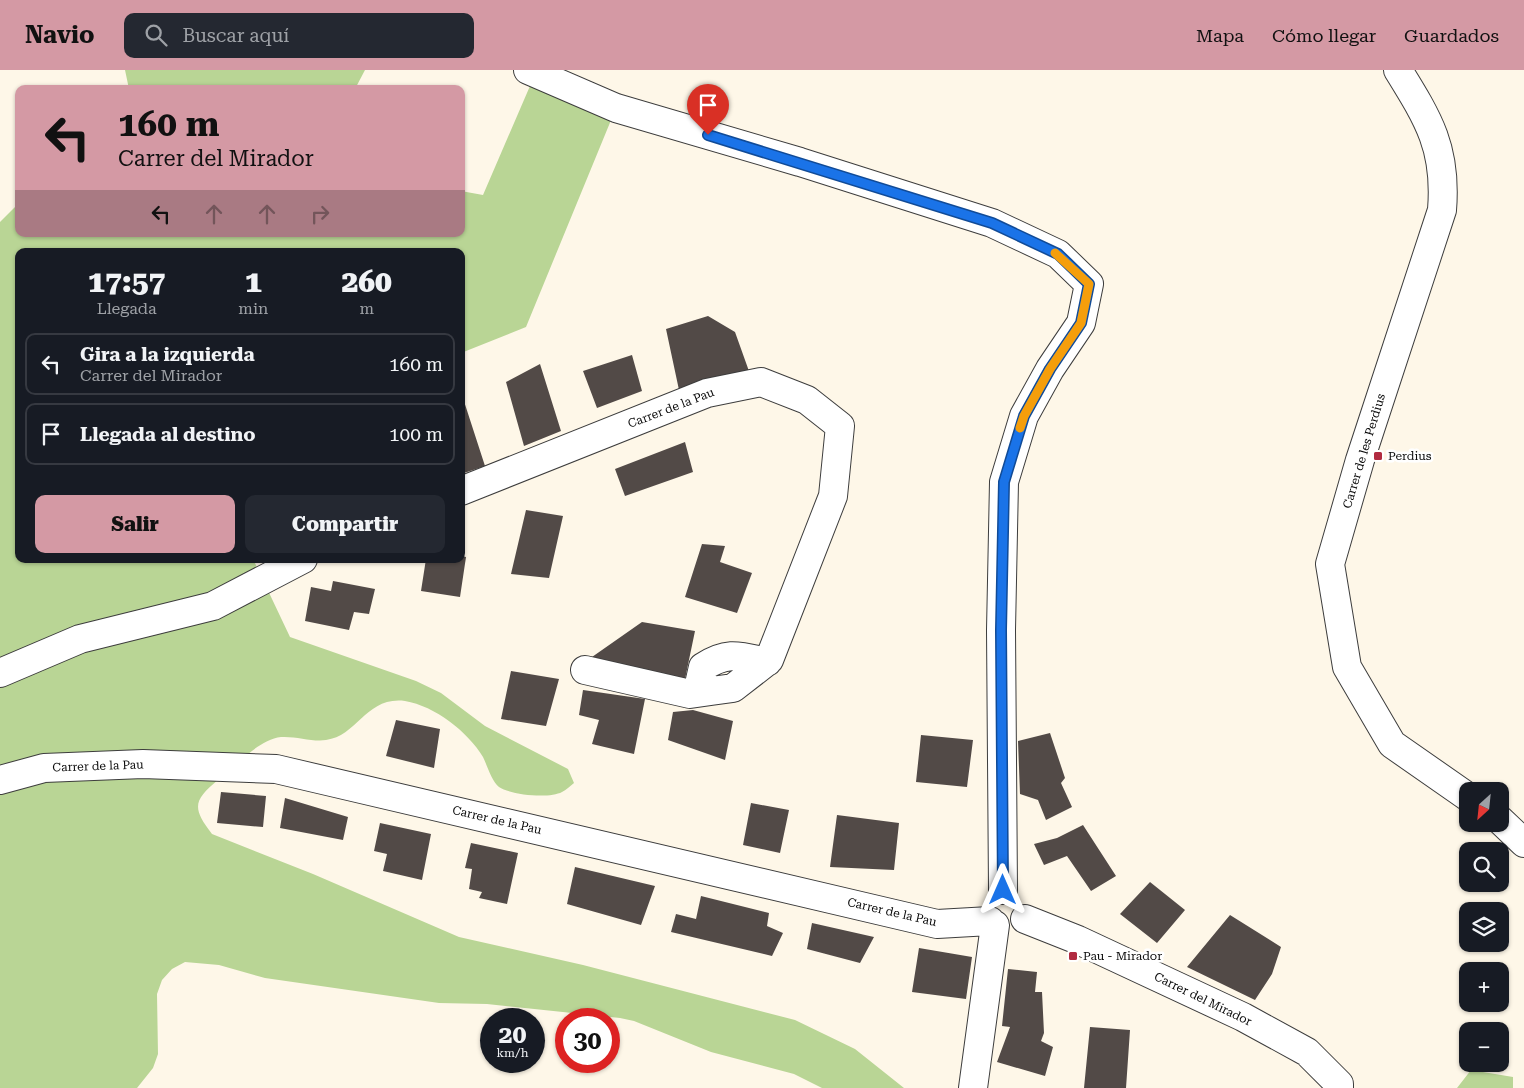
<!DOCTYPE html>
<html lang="es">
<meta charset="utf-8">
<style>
body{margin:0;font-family:"Roboto Serif",serif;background:#242831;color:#f1f3f6;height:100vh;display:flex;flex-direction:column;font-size:19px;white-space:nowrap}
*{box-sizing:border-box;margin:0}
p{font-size:16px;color:#9ea1a6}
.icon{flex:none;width:28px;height:28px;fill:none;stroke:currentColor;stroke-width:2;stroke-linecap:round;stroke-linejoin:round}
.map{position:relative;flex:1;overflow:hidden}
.details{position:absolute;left:15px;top:178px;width:450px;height:315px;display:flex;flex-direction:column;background:#171b24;border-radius:10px;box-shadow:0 1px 4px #0004}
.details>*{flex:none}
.top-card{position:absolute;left:15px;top:15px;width:450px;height:152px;border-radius:10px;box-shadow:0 1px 4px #0004;background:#d499a4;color:#111;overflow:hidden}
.needle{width:32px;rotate:207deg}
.fabs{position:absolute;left:1459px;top:712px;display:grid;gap:10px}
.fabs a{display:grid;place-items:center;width:50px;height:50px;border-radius:10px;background:#171b24;box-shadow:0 1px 4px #0004;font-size:25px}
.speed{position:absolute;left:480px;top:938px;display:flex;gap:10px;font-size:25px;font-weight:700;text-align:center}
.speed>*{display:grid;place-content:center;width:65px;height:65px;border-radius:50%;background:#171b24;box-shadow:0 1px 4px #0004;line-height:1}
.speed small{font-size:12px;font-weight:400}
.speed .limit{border:8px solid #d22;background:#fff;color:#111}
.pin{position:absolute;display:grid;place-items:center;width:42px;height:42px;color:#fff;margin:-51px -21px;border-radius:50% 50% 50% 0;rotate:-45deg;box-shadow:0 0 5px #0007}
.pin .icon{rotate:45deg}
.me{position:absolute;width:55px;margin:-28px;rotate:0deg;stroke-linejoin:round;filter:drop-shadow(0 0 4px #0008)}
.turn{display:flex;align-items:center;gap:18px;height:105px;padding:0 20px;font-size:22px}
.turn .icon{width:65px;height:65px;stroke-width:2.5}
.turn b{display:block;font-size:35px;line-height:42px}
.lanes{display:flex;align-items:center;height:48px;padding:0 20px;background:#0003;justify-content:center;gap:25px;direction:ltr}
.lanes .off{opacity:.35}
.eta{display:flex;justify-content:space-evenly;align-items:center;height:85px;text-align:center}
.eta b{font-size:30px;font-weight:800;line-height:35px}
.cta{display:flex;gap:10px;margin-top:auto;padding:10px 20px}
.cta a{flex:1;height:58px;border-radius:10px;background:#d499a4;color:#111;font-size:20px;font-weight:800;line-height:58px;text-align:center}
.cta a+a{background:#242831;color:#f1f3f6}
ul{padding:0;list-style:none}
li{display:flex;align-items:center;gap:15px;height:62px;margin:0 10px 8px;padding:0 10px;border:2px solid #363941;border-radius:10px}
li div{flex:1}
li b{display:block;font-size:19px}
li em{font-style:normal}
header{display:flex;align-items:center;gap:30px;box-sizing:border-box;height:70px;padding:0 25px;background:#d499a4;color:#111}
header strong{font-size:24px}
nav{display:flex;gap:28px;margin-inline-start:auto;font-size:18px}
.search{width:350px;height:45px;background:#242831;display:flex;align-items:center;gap:12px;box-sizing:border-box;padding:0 18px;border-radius:10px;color:#9ea1a6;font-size:19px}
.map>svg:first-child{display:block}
.forest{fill:#b9d595}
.building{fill:#524a47}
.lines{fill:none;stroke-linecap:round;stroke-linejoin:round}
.minor-casing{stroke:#3d3d3d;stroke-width:30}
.minor{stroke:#fff;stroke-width:28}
.route-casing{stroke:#114b97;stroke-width:12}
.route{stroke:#1a73e8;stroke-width:9}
.slow{stroke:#f59e0b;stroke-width:9}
.poi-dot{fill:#b12b40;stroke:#fff;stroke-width:2}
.labels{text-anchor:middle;stroke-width:5;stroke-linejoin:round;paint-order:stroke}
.street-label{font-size:12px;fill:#0a0a0a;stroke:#fff}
.poi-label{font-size:12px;fill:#0a0a0a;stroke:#fff;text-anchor:start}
</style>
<header>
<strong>Navio</strong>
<div class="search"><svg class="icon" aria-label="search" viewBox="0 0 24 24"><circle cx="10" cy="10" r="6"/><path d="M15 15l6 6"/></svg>Buscar aquí</div>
<nav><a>Mapa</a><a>Cómo llegar</a><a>Guardados</a></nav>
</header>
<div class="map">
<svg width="1524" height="1018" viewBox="0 0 1524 1018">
<rect width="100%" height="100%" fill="#fef7e8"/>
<!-- forest -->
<path class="forest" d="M125,0H365L355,19H129Z
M533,9L616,38L526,257L461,283V181H19V489H253L290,567L416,611L441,623L485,656L568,699L574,713C570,716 566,720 562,722C549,729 511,725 499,717C492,712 487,695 483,687C468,662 435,636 405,631C366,626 358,666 326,670C312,672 296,666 281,667C258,670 237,695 219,709C194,730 191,737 212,764L313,804L459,867L583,895L795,950L855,979L904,1018H822L794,1004L711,982L634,951L620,948L487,934L439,933L265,908L219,895L185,892L172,899L162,910L157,924L158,984L153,998L137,1018H0V152L19,133V164H461V121L483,125Z
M1471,1000L1513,1007V1018H1457Z"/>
<!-- building -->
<path class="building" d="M708,246L735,262L750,304L679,320L666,259Z
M632,285L642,321L597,338L583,301Z
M540,294L561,361L524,376L506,312Z
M461,322L485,396L461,404Z
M685,372L693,402L625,426L615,399Z
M526,440L563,446L549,508L511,504Z
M702,474L725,476L720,492L752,503L737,543L685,527Z
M461,486L466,487L460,527L421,521L426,489H461Z
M333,511L375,519L369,544L354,542L349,560L305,551L311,517L331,521Z
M642,552L695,561L685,609L592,587Z
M511,601L559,609L546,656L501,649Z
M583,620L645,629L634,684L592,674L599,650L579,645Z
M693,640L733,651L725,690L668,670L673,642Z
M396,650L440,659L434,698L386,686Z
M1050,663L1065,708L1061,713L1072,737L1046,750L1038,730L1020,724L1018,671Z
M921,665L973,670L967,717L916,712Z
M221,722L266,726L263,757L217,753Z
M285,728L348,747L343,770L280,758Z
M751,733L789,740L780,783L743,775Z
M837,745L899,753L894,800L830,797Z
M380,753L431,764L422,810L383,801L387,784L374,781Z
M1083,755L1116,806L1091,821L1067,786L1044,795L1034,774L1057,768Z
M471,773L518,783L507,834L479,828L482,822L469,819L472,799L465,798Z
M575,797L655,816L641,855L567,834Z
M1150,812L1185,840L1157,873L1120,844Z
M701,826L769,843L767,856L783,863L772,886L671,862L676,844L696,849Z
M1230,845L1281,877L1272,904L1255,930L1187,897Z
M812,853L874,867L860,893L807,879Z
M919,878L972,887L966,929L912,922Z
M1008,899L1037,902L1035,922H1042L1044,963L1041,971L1053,977L1045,1006L997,992L1010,957L1002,956Z
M1090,957L1130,960L1126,1018H1084Z"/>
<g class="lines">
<defs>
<path id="minor" d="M528,0L616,38L800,92L992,153L1058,184L1089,214L1081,253L1050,299L1024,346L1004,412L1001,560L1003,820
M1398,0C1429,50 1447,79 1442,140L1360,390L1330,494L1347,597L1392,674L1468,727
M461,421L707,323L761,312L807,330L840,356L833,426L769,590L733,618L711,621L700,610L703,597C728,581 739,586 767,592
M585,600L690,624L711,621
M0,603L80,569L213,536L303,489
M0,710L44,698L143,694L276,699L937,854L990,851
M1500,750L1524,773
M1025,849L1078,870L1243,947L1307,982L1339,1014V1018
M973,1018L995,855"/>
</defs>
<!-- minor casing -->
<use href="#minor" class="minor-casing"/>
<!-- minor -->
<use href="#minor" class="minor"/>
</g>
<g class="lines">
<defs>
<path id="route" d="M708,65L992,153L1058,184L1089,214L1081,253L1050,299L1024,346L1004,412L1001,560L1003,820"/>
</defs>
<!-- route casing -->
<use href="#route" class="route-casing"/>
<!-- route -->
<use href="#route" class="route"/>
<!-- slow -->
<path class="slow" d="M1020,358L1024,346L1050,299L1081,253L1089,214L1055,183"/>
</g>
<!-- markers -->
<g class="poi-dot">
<rect x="1373" y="381" width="10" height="10" rx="2.5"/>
<rect x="1068" y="881" width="10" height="10" rx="2.5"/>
</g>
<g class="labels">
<!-- street labels -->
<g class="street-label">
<text transform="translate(671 338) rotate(-21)" y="4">Carrer de la Pau</text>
<text transform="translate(1364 381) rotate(-73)" y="4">Carrer de les Perdius</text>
<text transform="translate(98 696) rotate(-2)" y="4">Carrer de la Pau</text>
<text transform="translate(497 750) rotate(13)" y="4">Carrer de la Pau</text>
<text transform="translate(892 842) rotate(13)" y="4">Carrer de la Pau</text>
<text transform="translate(1203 929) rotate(26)" y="4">Carrer del Mirador</text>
</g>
<!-- poi labels -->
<g class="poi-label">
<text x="1388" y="390">Perdius</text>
<text x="1083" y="890">Pau - Mirador</text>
</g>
</g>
</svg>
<div class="fabs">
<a><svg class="needle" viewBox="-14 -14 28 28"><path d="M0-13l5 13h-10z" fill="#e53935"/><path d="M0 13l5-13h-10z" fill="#9ea1a6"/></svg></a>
<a><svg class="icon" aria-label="search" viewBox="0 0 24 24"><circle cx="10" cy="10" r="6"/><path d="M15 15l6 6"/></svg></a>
<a><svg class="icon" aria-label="layers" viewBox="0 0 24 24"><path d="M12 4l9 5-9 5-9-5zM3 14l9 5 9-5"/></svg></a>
<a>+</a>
<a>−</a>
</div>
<div class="speed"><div>20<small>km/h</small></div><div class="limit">30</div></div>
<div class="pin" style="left:708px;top:65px;background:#d93025"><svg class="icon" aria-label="arrive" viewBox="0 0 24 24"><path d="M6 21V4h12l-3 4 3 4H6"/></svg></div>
<svg class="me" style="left:1003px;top:820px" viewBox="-20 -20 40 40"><path d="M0-17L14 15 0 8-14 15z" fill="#1a73e8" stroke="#fff" stroke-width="4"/></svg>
<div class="top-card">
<div class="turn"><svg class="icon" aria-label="left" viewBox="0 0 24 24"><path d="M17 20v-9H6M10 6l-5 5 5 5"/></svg><div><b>160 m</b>Carrer del Mirador</div></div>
<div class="lanes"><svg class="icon" aria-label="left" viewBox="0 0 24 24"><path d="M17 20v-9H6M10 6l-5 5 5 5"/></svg><svg class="icon off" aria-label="ahead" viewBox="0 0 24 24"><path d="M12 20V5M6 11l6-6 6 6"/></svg><svg class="icon off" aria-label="ahead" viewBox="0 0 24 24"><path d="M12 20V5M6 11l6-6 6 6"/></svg><svg class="icon off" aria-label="right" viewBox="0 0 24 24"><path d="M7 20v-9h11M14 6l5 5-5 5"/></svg></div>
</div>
<section class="details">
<div class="eta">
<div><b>17:57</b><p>Llegada</p></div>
<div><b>1</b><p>min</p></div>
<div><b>260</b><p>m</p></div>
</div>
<ul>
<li><svg class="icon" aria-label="left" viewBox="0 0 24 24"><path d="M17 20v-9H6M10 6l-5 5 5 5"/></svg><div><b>Gira a la izquierda</b><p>Carrer del Mirador</p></div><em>160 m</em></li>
<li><svg class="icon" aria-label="arrive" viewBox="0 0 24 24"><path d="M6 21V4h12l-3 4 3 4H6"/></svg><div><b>Llegada al destino</b></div><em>100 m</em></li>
</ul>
<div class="cta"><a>Salir</a><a>Compartir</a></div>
</section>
</div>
